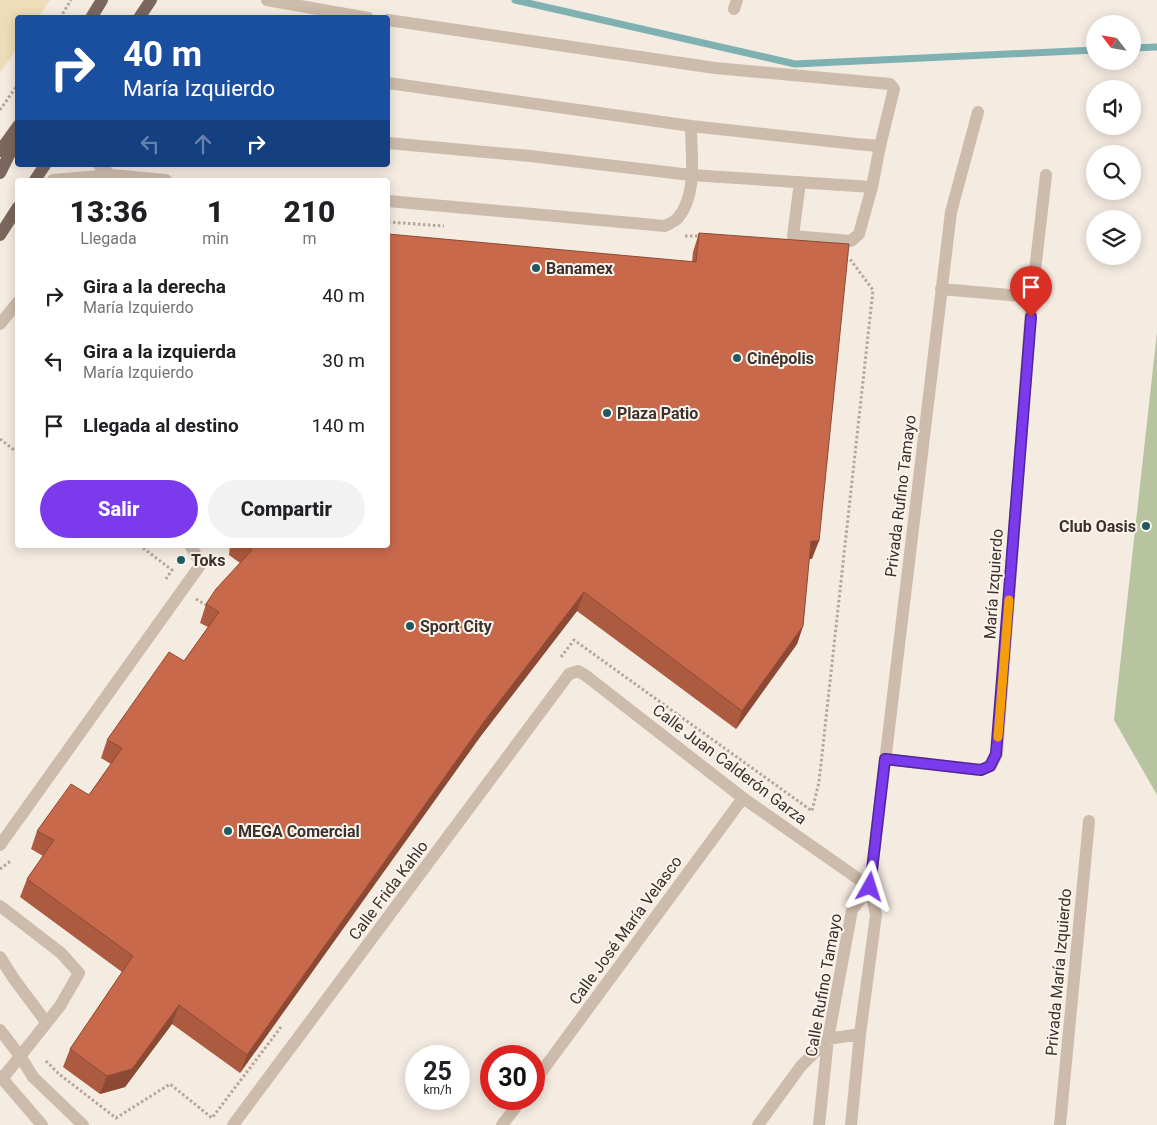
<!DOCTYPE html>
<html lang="es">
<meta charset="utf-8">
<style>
body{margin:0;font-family:Roboto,sans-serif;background:#f2f2f2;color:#202124;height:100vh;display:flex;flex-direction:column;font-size:19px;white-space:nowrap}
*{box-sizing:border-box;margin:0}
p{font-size:16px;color:#757577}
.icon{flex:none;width:28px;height:28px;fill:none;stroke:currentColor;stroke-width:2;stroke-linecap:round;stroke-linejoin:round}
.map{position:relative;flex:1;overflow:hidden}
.side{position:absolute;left:15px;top:178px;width:375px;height:370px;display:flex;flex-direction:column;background:#fff;border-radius:5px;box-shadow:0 2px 12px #0003}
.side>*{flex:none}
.hud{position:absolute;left:15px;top:15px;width:375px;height:152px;border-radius:5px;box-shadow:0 2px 12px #0003;background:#1a4fa0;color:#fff;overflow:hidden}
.needle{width:32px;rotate:301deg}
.controls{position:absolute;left:1086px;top:15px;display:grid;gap:10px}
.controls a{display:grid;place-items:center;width:55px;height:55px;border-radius:50%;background:#fff;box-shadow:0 2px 12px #0003;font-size:25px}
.speed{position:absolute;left:405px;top:1045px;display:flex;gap:10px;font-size:25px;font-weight:700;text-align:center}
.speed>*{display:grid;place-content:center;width:65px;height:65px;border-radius:50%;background:#fff;box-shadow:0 2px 12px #0003;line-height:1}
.speed small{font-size:12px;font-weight:400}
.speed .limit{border:8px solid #d22;background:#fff;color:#111}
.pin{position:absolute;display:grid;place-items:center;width:42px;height:42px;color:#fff;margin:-51px -21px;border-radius:50% 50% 50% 0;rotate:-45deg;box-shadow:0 0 5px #0007}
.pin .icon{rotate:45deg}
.me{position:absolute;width:55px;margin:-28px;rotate:6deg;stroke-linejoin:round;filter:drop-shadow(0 0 4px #0008)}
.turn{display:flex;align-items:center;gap:18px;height:105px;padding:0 25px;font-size:22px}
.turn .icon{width:65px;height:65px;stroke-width:2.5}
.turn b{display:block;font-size:35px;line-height:42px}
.lanes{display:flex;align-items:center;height:48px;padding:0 25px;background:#0003;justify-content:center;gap:25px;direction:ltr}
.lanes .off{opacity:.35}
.eta{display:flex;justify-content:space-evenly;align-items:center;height:85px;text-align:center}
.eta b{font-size:30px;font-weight:800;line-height:35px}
.action{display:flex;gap:10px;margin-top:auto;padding:10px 25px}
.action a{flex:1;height:58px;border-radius:30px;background:#7c3aed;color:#fff;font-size:20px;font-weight:800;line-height:58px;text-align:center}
.action a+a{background:#f2f2f2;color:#202124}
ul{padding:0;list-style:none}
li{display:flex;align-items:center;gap:15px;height:65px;padding:0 25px}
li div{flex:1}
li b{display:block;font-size:19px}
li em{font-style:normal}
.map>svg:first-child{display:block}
.green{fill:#b8c4a0}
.sand{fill:#efdcb8}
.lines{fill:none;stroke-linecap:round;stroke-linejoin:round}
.stream{stroke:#7fb0b2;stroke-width:7}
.path{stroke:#b9a596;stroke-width:3;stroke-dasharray:2.5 2.5;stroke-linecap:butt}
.service{stroke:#cdbbac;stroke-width:12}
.minor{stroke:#cdbbac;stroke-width:12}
.primary{stroke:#7d675c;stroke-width:12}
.wall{fill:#ac5a40}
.shaded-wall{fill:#8c4a34}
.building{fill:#c8694b;stroke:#8c4a34}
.route-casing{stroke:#51269a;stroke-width:12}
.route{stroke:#7c3aed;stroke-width:9}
.slow{stroke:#f59e0b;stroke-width:9}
.poi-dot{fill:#1f5a5e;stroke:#fbf5ee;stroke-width:2}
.labels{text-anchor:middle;stroke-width:4;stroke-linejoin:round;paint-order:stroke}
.poi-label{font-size:16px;font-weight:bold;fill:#3b302b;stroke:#fbf5ee;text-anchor:start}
.street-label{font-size:16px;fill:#3b302b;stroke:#fbf5ee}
</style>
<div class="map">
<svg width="1157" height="1125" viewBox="0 0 1157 1125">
<rect width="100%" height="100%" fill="#f4ebe1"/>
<!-- green -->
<path class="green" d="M1157,332V795L1114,720Z"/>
<!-- sand -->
<path class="sand" d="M0,0H50L38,17L18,18L17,48L0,73Z"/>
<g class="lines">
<!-- stream -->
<path class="stream" d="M515,0L795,64L1095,50
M1132,48L1157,47"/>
<!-- path -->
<path class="path" d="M60,18L71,0
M0,110L18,84
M388,222L444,226
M685,236H701
M0,439L18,453
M139,545L172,570L166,579
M196,599L209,607
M561,657L574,640L812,811L819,782L873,290L850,259
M0,869L12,860
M46,1061L59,1074L116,1118L170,1084L212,1118L281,1027"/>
<!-- service -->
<path class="service" d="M267,0L368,18
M388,20L715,68L890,84L894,89L880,146
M388,83L691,126L856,144L880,146L872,187
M388,143L530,156L691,175L872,187L859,234L851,241L793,236L800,182
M99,165L111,175
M53,180L111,175L166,180
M388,201L665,226C669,224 675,221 678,218C698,193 691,156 691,126
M0,324L18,302
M0,845L201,564L190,545
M0,906L61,953L79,973L60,1006L2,1079
M0,957L14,979L46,1022"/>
<!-- minor -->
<path class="minor" d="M734,9L737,0
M941,289L1032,297
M885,759L981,770L991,766L997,754L1032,297L1046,175
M0,1030L20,1056L33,1077L83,1125
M0,1076L42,1125
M534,1082L743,798
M233,1125L569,674L578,671L585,675L743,798L870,887
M502,1125L522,1099
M758,1125L801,1066L828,1039L860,1034
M819,1125L828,1039L852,910L870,887
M851,1125L860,1034L876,915L870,887L951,212L978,112
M1060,1125L1089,821"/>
<!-- primary -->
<path class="primary" d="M91,18L102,0
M139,18L151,0
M0,151L18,126
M0,173L18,137
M35,180L45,165
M0,235L18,207"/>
</g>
<!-- wall -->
<path class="wall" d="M699,233L812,559H809L803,626L797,644L736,729L577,611L480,737L240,1073L172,1024L125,1087L100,1094L63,1067L70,1049L122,972L20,897L27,879L43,856L31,849L37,831L89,795L111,764L101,758L107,740L184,661L208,627L200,623L206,604L240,563L229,555L230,545H388L692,262L693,252Z"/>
<!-- shaded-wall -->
<path class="shaded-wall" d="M811,541H819L812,559H804Z
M584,592L577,611L480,737L240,1073L247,1055L486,719Z
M803,626L797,644L736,729L742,711Z
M179,1005L172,1024L125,1087L100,1094L107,1076Z"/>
<!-- building -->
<path class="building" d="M699,233L849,244L819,541H811L803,626L742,711L584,592L486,719L247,1055L179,1005L132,1069L107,1076L70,1049L133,956L27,879L54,840L37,831L71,784L89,795L122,748L107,740L169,652L184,661L219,612L206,604L216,589L252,550L246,545H388V234L696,262Z"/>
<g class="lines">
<defs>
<path id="route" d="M870,887L885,759L981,770L990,766L996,754L1031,317"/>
</defs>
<!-- route casing -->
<use href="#route" class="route-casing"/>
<!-- route -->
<use href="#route" class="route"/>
<!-- slow -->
<path class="slow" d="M998,737L1009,600"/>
</g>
<!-- markers -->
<g class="poi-dot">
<circle cx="536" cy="268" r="5"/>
<circle cx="737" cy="358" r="5"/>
<circle cx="607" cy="413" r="5"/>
<circle cx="1146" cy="526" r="5"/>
<circle cx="181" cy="560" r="5"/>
<circle cx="410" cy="626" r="5"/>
<circle cx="228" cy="831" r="5"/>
</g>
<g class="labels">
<!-- poi labels -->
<g class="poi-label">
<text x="546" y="274">Banamex</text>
<text x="747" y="364">Cinépolis</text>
<text x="617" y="419">Plaza Patio</text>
<text x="1136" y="532" text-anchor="end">Club Oasis</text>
<text x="191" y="566">Toks</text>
<text x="420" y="632">Sport City</text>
<text x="238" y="837">MEGA Comercial</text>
</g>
<!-- street labels -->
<g class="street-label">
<text transform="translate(900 496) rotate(-83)" y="6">Privada Rufino Tamayo</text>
<text transform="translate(993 584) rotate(-86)" y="6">María Izquierdo</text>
<text transform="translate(730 764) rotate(37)" y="6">Calle Juan Calderón Garza</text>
<text transform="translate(388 890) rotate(-53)" y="6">Calle Frida Kahlo</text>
<text transform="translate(625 930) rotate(-54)" y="6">Calle José María Velasco</text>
<text transform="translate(1058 972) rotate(-85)" y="6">Privada María Izquierdo</text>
<text transform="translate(823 985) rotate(-80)" y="6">Calle Rufino Tamayo</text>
</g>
</g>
</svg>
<div class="controls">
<a><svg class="needle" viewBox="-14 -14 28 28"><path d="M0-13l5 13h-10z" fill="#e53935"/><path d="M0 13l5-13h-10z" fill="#757577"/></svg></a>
<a><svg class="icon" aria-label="sound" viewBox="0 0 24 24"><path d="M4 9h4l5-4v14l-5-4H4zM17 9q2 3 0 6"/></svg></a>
<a><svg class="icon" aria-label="search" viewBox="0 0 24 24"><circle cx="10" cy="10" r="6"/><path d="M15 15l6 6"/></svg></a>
<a><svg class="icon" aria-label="layers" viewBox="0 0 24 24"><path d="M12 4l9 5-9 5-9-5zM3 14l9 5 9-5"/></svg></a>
</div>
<div class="speed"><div>25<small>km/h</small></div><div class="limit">30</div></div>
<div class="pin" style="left:1031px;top:317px;background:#d93025"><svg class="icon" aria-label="arrive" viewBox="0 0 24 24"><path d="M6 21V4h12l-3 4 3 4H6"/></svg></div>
<svg class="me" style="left:870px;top:887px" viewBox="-20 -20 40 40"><path d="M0-17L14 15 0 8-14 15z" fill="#7c3aed" stroke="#fff" stroke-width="4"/></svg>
<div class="hud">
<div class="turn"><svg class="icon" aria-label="right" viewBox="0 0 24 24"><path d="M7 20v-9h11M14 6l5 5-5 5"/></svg><div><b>40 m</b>María Izquierdo</div></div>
<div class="lanes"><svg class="icon off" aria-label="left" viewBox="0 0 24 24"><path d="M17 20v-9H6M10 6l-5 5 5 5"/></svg><svg class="icon off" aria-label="ahead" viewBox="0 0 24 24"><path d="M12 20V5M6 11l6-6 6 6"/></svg><svg class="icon" aria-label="right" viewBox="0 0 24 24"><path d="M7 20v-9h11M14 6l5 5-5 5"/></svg></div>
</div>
<section class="side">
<div class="eta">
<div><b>13:36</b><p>Llegada</p></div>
<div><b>1</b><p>min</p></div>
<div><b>210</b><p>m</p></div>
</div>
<ul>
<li><svg class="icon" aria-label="right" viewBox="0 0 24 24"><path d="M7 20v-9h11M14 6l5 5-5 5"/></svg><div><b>Gira a la derecha</b><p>María Izquierdo</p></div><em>40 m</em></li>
<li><svg class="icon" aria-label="left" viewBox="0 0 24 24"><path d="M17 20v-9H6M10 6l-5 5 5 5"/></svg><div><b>Gira a la izquierda</b><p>María Izquierdo</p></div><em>30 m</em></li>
<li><svg class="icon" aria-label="arrive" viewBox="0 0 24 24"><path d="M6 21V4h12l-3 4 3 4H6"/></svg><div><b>Llegada al destino</b></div><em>140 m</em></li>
</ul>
<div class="action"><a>Salir</a><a>Compartir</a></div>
</section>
</div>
